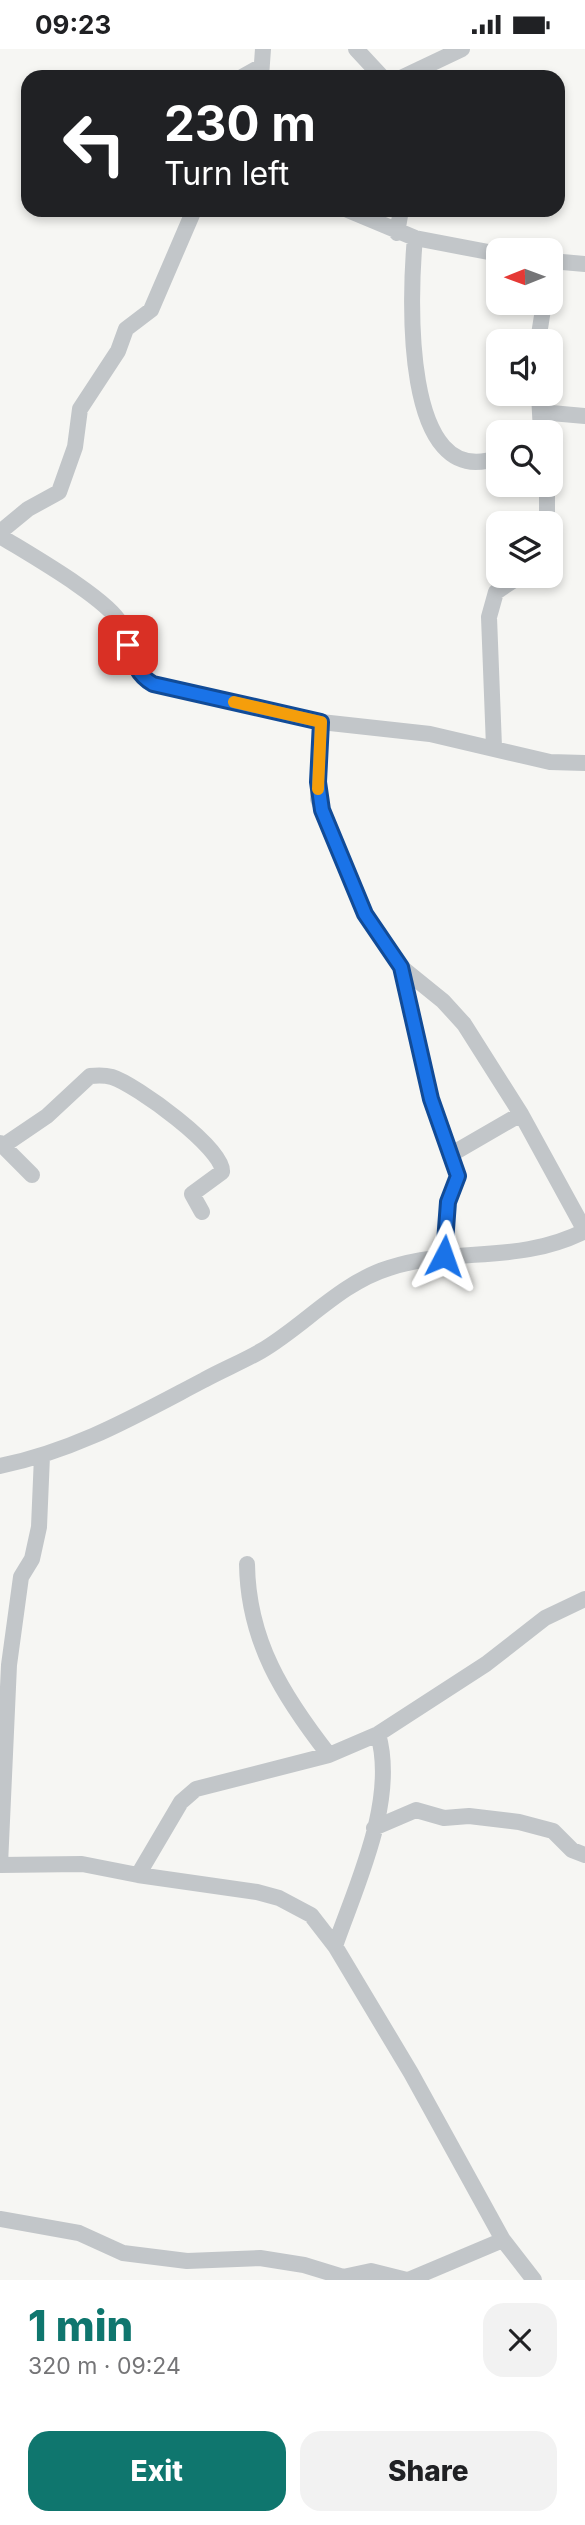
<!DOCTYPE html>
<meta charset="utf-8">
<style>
body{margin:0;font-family:Inter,sans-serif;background:#f2f2f2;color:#202124;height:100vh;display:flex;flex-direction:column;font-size:26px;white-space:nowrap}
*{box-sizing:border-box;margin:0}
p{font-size:23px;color:#757577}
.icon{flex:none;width:38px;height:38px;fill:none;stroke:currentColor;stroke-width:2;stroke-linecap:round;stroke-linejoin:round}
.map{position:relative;height:2231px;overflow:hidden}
.drawer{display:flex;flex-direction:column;background:#fff;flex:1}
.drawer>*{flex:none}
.banner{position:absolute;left:21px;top:21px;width:544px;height:147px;border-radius:21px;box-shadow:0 4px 10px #0003;background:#202124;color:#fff;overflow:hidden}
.needle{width:46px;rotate:269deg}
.fabs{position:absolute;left:486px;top:189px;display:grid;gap:14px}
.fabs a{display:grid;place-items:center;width:77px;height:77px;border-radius:14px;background:#fff;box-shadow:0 4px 10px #0003;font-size:35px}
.pin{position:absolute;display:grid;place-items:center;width:60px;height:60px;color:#fff;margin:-30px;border-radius:14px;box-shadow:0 4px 10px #0006}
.me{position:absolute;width:77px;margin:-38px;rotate:4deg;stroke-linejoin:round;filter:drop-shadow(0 0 5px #0008)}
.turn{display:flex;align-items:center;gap:24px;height:147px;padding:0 28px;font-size:32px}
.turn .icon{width:91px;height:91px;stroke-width:2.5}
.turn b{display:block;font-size:49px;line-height:60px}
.round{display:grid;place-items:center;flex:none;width:74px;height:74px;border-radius:21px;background:#f2f2f2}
.overview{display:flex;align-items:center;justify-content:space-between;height:119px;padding:0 28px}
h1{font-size:42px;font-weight:800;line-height:52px;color:#0f766e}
.button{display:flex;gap:14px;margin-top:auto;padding:14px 28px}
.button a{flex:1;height:80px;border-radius:21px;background:#0f766e;color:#fff;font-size:28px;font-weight:800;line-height:80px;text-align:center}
.button a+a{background:#f2f2f2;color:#202124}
.status{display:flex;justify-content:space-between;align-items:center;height:49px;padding:0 35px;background:#fff;direction:ltr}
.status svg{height:19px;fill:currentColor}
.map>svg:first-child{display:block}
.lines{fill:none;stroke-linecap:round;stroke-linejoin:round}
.minor{stroke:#c2c6c9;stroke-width:16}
.route-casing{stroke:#114b97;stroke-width:18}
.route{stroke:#1a73e8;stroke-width:12}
.slow{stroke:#f59e0b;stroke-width:12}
</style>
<div class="status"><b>09:23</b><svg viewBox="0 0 49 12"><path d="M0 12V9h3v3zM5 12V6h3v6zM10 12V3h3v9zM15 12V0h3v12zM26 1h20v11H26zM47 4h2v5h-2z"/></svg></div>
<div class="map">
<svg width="585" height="2231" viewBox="0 0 585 2231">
<rect width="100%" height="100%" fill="#f6f6f3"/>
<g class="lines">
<!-- minor -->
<path class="minor" d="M356,0L382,28
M242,28L260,18
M261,28L263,0
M403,28L462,0
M348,161L415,189L499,205
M397,184L401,161
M415,189C410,241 400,447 499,408
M551,212L585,215
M538,292L544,254
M539,345L541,383
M540,363L585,367
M547,474V436
M0,483L28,460L59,443L75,398L80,360L118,302L126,280L151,261L194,161
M0,487C29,505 107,549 121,575C132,596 130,622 153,635L321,673L430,685L550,713L585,714
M321,673L318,750L365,865L401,918L443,952L464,975L521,1065L585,1182
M494,698L489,568L496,543L520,527
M401,918L431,1050L458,1127L448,1153L444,1207
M0,1094L32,1126
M3,1097L47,1067L90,1027C98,1026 105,1026 112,1028C135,1035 225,1100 222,1123L192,1145L202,1163
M450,1106L521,1065
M0,1417C77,1401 135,1367 204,1331C222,1321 242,1313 261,1302C304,1277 340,1234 389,1219C457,1197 517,1216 585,1182
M247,1515C248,1592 283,1647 329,1706
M374,1779L416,1761L444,1769L469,1767L519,1773L553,1782L572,1801L585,1806
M0,1816L82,1815L138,1826L257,1843L279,1849L311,1866L335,1897L411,2024L503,2191L534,2231
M0,1816L9,1616L21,1528L32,1510L39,1478L42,1407
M138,1826L181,1753L196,1740L329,1706L378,1685L486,1615L545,1569L585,1550
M335,1897C357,1834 397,1751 378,1685
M0,2170L79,2184L123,2204L187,2212L260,2209L304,2216L343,2228L371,2222L407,2231
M408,2231L503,2191"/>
</g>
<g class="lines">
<defs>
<path id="route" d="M128,596C133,612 137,626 153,635L321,673L318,733L322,761L365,865L401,918L431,1050L458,1127L448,1153L444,1207"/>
</defs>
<!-- route casing -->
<use href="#route" class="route-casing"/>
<!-- route -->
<use href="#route" class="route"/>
<!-- slow -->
<path class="slow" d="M234,653L321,673L318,740"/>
</g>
</svg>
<div class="fabs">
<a><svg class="needle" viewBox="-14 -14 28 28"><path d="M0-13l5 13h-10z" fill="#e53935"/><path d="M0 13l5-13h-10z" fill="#757577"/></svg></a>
<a><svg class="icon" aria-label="sound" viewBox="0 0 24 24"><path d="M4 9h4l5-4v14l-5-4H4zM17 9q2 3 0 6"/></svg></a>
<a><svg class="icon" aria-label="search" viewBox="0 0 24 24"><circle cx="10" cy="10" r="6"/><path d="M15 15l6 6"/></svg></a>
<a><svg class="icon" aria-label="layers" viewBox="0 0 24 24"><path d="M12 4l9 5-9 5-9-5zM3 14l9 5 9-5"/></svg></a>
</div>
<div class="pin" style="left:128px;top:596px;background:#d93025"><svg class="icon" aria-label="arrive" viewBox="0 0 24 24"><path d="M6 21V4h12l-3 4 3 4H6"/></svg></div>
<svg class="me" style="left:444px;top:1207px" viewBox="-20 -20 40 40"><path d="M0-17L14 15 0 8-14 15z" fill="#1a73e8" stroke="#fff" stroke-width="4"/></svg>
<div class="banner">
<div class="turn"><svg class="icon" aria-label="left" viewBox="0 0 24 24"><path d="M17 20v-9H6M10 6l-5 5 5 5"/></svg><div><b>230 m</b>Turn left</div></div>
</div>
</div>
<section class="drawer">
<div class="overview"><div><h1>1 min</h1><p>320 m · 09:24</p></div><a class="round"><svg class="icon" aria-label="close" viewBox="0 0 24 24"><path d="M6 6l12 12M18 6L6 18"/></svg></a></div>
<div class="button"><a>Exit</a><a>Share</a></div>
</section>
